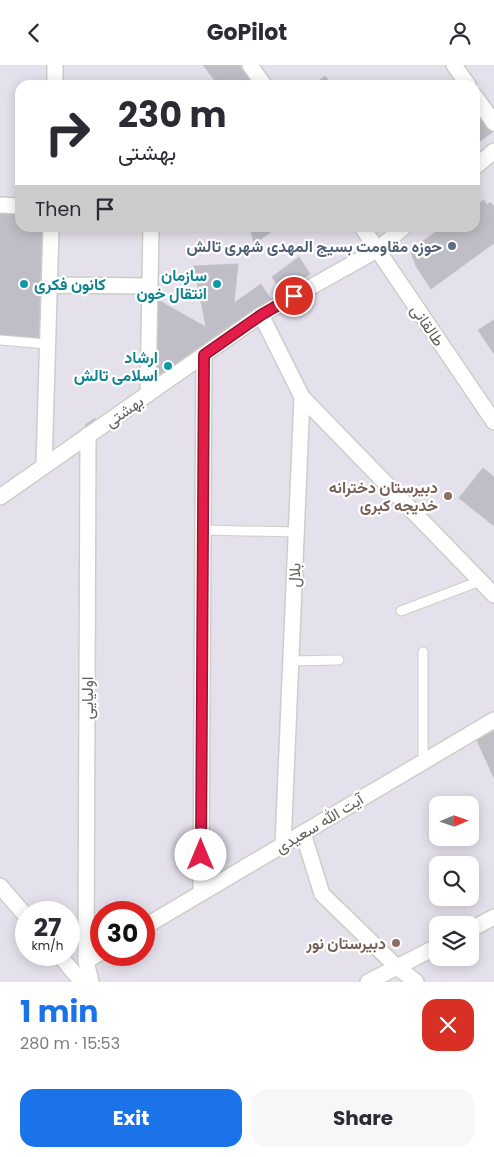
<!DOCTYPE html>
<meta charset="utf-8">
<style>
body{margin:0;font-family:Poppins,Vazirmatn,sans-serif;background:#f7f7f7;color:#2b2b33;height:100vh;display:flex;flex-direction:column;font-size:19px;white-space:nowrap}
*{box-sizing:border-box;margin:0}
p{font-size:16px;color:#7c7c81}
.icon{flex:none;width:28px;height:28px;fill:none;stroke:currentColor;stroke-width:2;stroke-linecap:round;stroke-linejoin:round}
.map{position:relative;height:917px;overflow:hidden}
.panel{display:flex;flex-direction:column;background:#fff;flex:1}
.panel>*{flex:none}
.banner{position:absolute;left:15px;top:15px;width:465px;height:152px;border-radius:15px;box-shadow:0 2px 12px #0003;background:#fff;color:#2b2b33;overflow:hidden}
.needle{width:32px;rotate:88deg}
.fabs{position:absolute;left:429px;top:731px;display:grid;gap:10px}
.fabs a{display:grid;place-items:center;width:50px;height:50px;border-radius:10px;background:#fff;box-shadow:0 2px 12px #0003;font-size:25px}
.speed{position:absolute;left:15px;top:836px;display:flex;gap:10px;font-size:25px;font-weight:700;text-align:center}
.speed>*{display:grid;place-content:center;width:65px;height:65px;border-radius:50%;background:#fff;box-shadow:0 2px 12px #0003;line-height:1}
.speed small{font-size:12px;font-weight:400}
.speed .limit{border:8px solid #d22;background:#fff;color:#111}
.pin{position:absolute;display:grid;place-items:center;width:42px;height:42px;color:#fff;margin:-21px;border:2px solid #fff;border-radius:50%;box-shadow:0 1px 5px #0007}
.me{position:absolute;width:55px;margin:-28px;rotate:0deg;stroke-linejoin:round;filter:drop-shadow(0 0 4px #0008)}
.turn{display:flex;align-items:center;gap:18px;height:105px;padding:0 20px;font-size:22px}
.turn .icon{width:65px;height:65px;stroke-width:2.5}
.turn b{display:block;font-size:35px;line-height:42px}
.then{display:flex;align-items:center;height:48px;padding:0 20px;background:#0003;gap:10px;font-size:19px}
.round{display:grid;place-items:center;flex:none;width:52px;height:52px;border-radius:15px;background:#f7f7f7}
.summary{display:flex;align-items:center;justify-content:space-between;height:85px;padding:0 20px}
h1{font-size:30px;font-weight:700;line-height:38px;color:#1a73e8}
.action{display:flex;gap:10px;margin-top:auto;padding:10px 20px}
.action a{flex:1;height:58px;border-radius:15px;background:#1a73e8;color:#fff;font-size:20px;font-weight:700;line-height:58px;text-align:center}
.action a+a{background:#f7f7f7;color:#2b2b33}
header{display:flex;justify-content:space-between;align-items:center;height:65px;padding:0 20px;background:#fff;font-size:22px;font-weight:700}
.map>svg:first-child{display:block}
.building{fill:#bfbec6;stroke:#c4c0d0}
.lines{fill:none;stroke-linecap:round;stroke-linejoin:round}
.service-casing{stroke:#cccec7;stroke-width:11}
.minor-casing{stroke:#cccec7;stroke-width:18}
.tertiary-casing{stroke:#cccec7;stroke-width:18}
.service{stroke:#fff;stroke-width:9}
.minor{stroke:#fff;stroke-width:15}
.tertiary{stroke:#fff;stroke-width:15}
.route-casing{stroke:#92132f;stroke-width:12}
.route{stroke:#e11d48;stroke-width:9}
.service-dot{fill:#5c6f8a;stroke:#fff;stroke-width:2}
.culture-dot{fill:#0f9aa8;stroke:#fff;stroke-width:2}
.education-dot{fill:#8d6e63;stroke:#fff;stroke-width:2}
.labels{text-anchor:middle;stroke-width:4.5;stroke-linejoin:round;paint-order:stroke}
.service-label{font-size:16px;font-weight:bold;fill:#4e5e75;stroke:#fff;text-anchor:end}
.culture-label{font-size:16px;font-weight:bold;fill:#0d838f;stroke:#fff;text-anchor:end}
.street-label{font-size:16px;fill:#606159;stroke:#fff}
.education-label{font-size:16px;font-weight:bold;fill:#785e54;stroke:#fff;text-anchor:end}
</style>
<header><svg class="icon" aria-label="back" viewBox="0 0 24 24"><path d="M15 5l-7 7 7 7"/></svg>GoPilot<svg class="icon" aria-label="person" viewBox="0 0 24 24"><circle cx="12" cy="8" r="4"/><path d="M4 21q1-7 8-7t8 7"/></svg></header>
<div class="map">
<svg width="494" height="917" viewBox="0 0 494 917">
<rect width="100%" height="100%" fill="#e5e1ec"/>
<!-- building -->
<path class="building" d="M203,0H230L213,13Z
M230,0H240L254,20H218L213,13Z
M325,11L332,20H313Z
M483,47L494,66L476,79L475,52Z
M484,135L487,140L490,137L494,141V178L431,224L416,201L410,185L443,162H475V141Z
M0,141H20V162H51L47,279L0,275Z
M250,162H278L254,179Z
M299,192L310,209L283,228L272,212Z
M238,199L234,238L239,260L227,274L206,262L194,201Z
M261,219L273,237L239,260L234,238Z
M149,230L227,274L148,329Z
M494,255V289L478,265Z
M95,353L98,360L89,367L85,360Z
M483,403L494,412V461L459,433Z
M494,655V713L473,667Z"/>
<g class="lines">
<defs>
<path id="service" d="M0,275L47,279
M203,465L296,467
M401,546L480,516
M291,596L339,595
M423,697V587"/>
<path id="minor" d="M454,0L468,20
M55,20V0
M475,31L494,58
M0,140L20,141
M49,220L149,221
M261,250L302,332L283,780
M148,329L151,162
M302,332L494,530
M88,370L86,896L91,917
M44,401L51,162
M303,768L322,829L397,902L416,917
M0,821L26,851
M201,828L204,290
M144,862L494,655
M470,865L494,852
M59,890L82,917
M86,896L101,887
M368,917L438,881"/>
<path id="tertiary" d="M250,0L264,20
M475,102L494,86
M362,162L494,357
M0,432L261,250L377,185L404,162"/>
</defs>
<!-- service casing -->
<use href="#service" class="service-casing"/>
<!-- minor casing -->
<use href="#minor" class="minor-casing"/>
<!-- tertiary casing -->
<use href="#tertiary" class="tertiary-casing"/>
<!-- service -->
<use href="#service" class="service"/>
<!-- minor -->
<use href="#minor" class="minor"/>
<!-- tertiary -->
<use href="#tertiary" class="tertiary"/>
</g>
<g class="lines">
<defs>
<path id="route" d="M201,790L204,290L261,250L294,231"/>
</defs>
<!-- route casing -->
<use href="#route" class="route-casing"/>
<!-- route -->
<use href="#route" class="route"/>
</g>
<!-- markers -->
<circle class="service-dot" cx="452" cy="181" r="5"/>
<g class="culture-dot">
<circle cx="24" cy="219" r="5"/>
<circle cx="217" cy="219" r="5"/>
<circle cx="168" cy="301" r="5"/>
</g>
<g class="education-dot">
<circle cx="448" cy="431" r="5"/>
<circle cx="396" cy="878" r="5"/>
</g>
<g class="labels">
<!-- service labels -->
<g class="service-label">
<text x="442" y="187">حوزه مقاومت بسیج المهدی شهری تالش</text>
</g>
<!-- culture labels -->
<g class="culture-label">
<text x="207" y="216">سازمان<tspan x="207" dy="18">انتقال خون</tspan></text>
<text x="34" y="225" text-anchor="start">کانون فکری</text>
<text x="158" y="298">ارشاد<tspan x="158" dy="18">اسلامی تالش</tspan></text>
</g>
<!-- street labels -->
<g class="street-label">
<text transform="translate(428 260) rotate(56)" y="6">طالقانی</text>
<text transform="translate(124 346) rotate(-35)" y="6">بهشتی</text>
<text transform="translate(294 510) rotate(-88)" y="6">بلال</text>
<text transform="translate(87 633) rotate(-90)" y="6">اولیایی</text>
<text transform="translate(319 758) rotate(-31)" y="6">آیت الله سعیدی</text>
</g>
<!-- education labels -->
<g class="education-label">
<text x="438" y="428">دبیرستان دخترانه<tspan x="438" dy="18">خدیجه کبری</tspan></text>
<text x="386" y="884">دبیرستان نور</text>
</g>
</g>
</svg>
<div class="fabs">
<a><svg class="needle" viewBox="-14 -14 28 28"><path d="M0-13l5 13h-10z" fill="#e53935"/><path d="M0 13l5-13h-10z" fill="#7c7c81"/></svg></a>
<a><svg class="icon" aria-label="search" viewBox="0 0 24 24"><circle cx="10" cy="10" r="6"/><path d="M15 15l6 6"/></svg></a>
<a><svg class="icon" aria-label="layers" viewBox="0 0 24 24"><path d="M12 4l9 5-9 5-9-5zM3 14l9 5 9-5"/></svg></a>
</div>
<div class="speed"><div>27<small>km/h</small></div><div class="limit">30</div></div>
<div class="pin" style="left:294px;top:231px;background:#d93025"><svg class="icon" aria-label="arrive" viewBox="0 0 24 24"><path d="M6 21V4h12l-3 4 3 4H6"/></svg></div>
<svg class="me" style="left:201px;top:790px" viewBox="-20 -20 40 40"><circle r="19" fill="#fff"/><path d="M0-13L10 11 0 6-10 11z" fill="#e11d48"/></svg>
<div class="banner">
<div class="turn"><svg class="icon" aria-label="right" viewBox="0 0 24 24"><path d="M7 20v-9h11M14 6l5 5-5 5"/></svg><div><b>230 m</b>بهشتی</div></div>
<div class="then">Then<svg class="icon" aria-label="arrive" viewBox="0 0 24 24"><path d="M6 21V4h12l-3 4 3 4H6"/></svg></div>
</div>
</div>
<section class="panel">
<div class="summary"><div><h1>1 min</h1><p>280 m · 15:53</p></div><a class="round" style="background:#d93025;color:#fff"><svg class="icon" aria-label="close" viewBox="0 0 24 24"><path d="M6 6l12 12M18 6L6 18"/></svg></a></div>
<div class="action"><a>Exit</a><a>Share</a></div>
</section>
